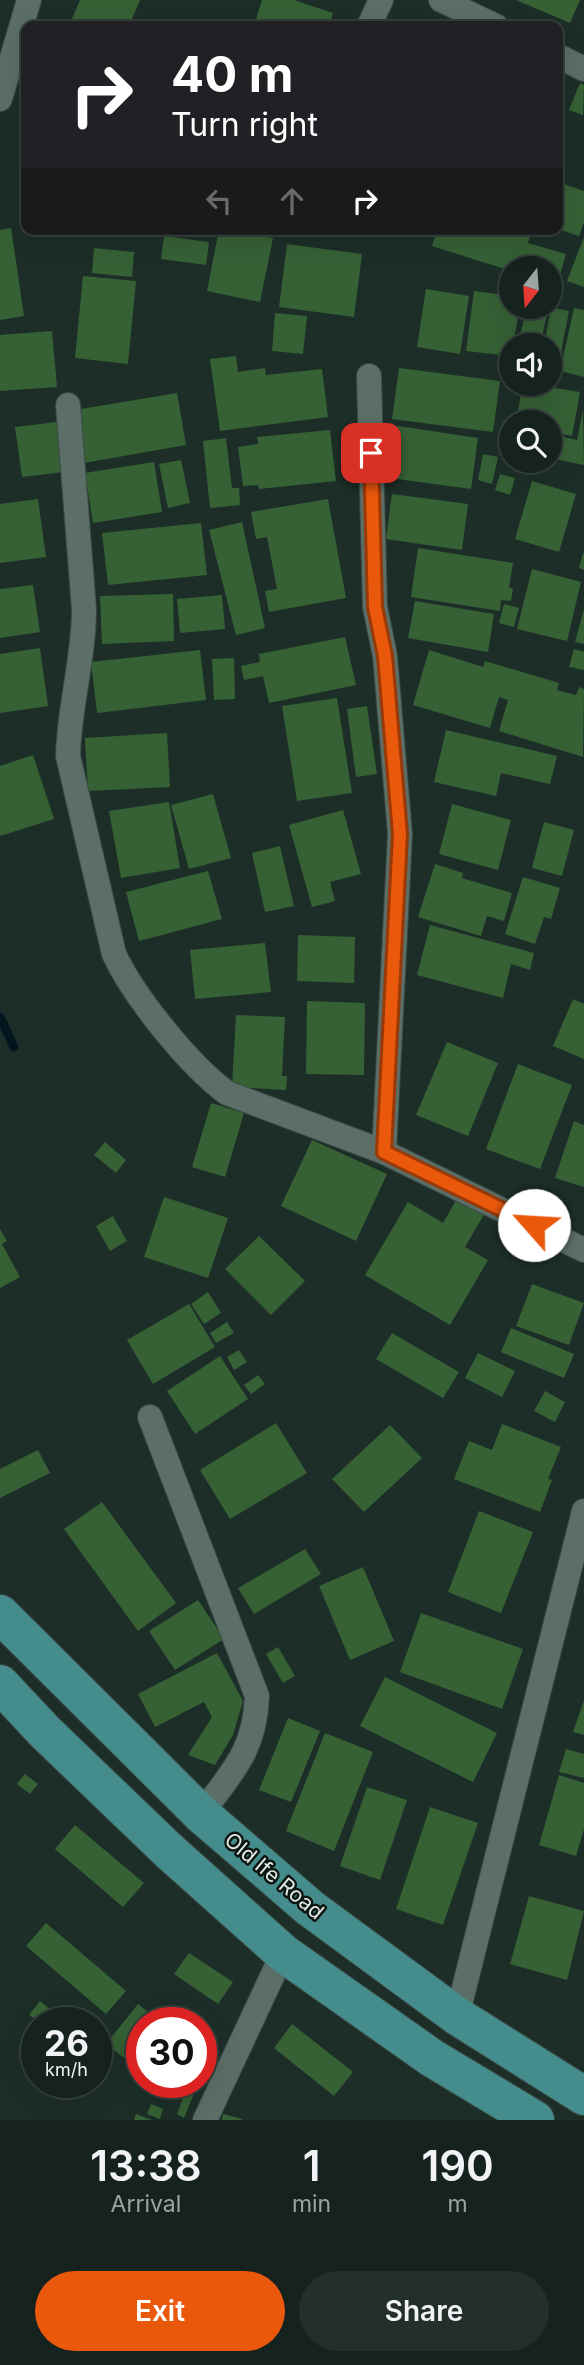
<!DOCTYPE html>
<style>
body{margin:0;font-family:Inter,sans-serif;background:#232f2b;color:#f1f3f6;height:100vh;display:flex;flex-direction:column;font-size:26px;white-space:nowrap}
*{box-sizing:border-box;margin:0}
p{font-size:23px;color:#9ea4a4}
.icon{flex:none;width:38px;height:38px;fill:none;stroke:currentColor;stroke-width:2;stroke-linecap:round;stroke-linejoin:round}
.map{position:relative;height:2120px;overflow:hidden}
.sheet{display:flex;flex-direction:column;background:#16221e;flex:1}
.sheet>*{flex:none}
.guide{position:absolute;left:21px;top:21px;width:542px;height:214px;border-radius:14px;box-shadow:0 7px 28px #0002,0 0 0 2px #353f3c;background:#202124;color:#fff;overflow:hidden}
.needle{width:46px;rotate:197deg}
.controls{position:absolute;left:499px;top:256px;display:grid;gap:14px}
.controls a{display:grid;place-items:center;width:63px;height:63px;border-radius:50%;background:#16221e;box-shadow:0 7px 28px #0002,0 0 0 2px #353f3c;font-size:35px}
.speed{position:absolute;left:21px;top:2007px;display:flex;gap:14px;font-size:35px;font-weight:700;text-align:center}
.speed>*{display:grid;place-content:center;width:91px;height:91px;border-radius:50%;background:#16221e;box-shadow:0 7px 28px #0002,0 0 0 2px #353f3c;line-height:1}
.speed small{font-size:18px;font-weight:400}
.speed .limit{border:10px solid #d22;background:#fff;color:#111}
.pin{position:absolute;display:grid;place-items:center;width:60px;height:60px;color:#fff;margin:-30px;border-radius:14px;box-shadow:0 4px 10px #0006}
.me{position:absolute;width:77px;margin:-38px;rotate:296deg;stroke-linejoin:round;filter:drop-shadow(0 0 5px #0008)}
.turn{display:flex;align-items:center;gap:24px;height:147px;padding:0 35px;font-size:32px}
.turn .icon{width:91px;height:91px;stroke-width:2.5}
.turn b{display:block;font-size:49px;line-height:60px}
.lanes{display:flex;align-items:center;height:66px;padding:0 35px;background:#0003;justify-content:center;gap:35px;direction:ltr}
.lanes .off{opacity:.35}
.eta{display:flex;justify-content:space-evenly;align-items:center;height:119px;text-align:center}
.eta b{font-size:42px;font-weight:600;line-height:49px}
.cta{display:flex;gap:14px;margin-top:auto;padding:14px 35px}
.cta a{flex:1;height:80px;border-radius:42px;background:#ea580c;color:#fff;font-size:28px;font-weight:600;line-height:80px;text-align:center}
.cta a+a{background:#232f2b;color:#f1f3f6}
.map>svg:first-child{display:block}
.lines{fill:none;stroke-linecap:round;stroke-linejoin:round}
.stream{stroke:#01161e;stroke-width:9}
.building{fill:#366135}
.minor-casing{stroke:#3a4944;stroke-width:26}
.primary-casing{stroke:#3a4944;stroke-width:40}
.minor{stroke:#5b6e67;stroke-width:24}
.primary{stroke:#448d8c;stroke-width:38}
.route-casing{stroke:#983908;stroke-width:18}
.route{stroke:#ea580c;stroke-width:12}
.labels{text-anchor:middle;stroke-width:5;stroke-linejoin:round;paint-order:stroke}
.street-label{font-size:21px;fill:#e0ebe6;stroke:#0d1411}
</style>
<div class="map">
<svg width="584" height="2120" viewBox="0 0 584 2120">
<rect width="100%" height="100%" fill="#1d2e28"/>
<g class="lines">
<!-- stream -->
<path class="stream" d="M0,1017L14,1047"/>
</g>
<!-- building -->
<path class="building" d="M80,0H140L129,26H84L71,21Z
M262,0H294L333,13L329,26H254Z
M516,0H580L570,23Z
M580,83L584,85L583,115L569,110Z
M20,159H26V208H20Z
M558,182L584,191V222L579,236L558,229Z
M11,228L24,316L0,320V230Z
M75,229H149V237L75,235Z
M219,229L273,238L260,302L207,291Z
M387,229H408L405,237Z
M437,229H532L528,243L566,254L557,285L550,283V268H511V271L432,246Z
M164,236L209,242L206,265L161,259Z
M584,237V287L567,281Z
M287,244L362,254L354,317L279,307Z
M94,248L134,252L132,277L92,273Z
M83,276L136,281L128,364L75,358Z
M426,289L469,296L460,354L417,347Z
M474,291L511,296V306H520L511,356L466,351Z
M527,306H549L540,345H518Z
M551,307L569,311L556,378L550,377V345H544Z
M574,308L584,310V377L560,371Z
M275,313L307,316L303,354L272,351Z
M52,331L57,387L0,391V335Z
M236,356L238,372L265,368L266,375L322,369L328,417L220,431L210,359Z
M399,368L500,381L493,432L392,419Z
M523,383L580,392L572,436L550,432V422H516Z
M177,393L186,445L84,463L75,410Z
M583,410L584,465L550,458V434L577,440Z
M57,422L63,472L22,477L15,427Z
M391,425L478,438L471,489L383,477Z
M507,426H511V450L502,448Z
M330,430L336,481L259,489L258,485L243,486L238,447L258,444L257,437Z
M226,438L232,488H239L240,505L210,508L203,441Z
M483,454L498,457L492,484L478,480Z
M181,460L190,503L168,508L159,464Z
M154,462L162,512L93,523L85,473Z
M500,474L515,478L510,495L495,490Z
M532,481L576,494L559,552L515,539Z
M392,494L468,504L462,550L386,539Z
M38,499L46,557L0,563V504Z
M328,499L346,598L269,612L265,591L277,589L267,537L256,539L251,512Z
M242,522L265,628L236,635L209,530Z
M201,523L207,575L108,585L102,533Z
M418,548L513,563L509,588H513L511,601L501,600L500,611L411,597Z
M583,553H584V570L579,568Z
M532,569L581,582L567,641L517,629Z
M33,585L40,632L0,638V589Z
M173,594L174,641L102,644L100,596Z
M222,595L225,629L180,633L177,599Z
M415,601L494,614L488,652L408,638Z
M504,604L519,608L514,627L499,623Z
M584,609V644L575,642Z
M345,637L356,685L269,703L263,676L244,680L241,666L260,662L259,654Z
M40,648L48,706L0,713V654Z
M574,649L584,652V670L569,667Z
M200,650L206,700L97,713L91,662Z
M429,650L483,667L485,661L559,683L557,690L576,695L579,687L584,689L583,757L499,731L508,700L499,697L490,728L413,705Z
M234,658L235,699L214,700L212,659Z
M337,698L352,793L297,801L282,706Z
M367,706L377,774L356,777L347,709Z
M446,730L557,756L550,784L501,773L496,796L434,782Z
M167,733L170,787L88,791L85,738Z
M33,755L54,819L0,836V766Z
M213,794L231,858L189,869L171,805Z
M169,802L180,868L121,878L109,811Z
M452,804L511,820L498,870L439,854Z
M343,810L361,874L330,882L335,901L312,907L289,825Z
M544,822L574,830L562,876L532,868Z
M280,846L294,906L265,912L252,853Z
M435,864L463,873L462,878L512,893L504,921L487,916L481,936L418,917Z
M208,871L222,919L139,941L126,892Z
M523,877L560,888L551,919L544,917L535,944L505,934Z
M430,925L534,953L530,970L511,964L503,998L417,975Z
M298,935L355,937L354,983L297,981Z
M265,943L271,992L195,999L190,950Z
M573,999L584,1004V1059L553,1046Z
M307,1001L365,1003L364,1075L306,1074Z
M236,1015L285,1017L282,1076H287L286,1090L232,1087Z
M447,1042L498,1063L468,1136L416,1115Z
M518,1064L572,1085L540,1169L486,1149Z
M211,1103L244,1113L225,1177L192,1167Z
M574,1121L584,1125V1187L555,1178Z
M312,1140L387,1174L356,1241L281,1206Z
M105,1142L126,1160L116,1173L94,1155Z
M164,1197L228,1218L208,1278L144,1257Z
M458,1197L485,1213L465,1247L488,1260L450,1325L365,1275L408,1202L443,1223Z
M113,1216L127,1241L110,1251L96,1226Z
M0,1229L7,1241L2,1244L20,1277L0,1288Z
M259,1236L305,1281L271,1315L225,1269Z
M532,1284L584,1303L569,1345L516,1326Z
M208,1292L221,1313L204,1324L191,1304Z
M189,1304L215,1347L153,1384L127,1340Z
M227,1322L234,1333L216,1343L210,1333Z
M511,1328L574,1354L564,1378L501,1352Z
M392,1333L459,1372L443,1398L376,1359Z
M239,1350L247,1362L234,1370L227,1357Z
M478,1353L515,1371L502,1397L465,1378Z
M220,1356L248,1399L195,1434L167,1391Z
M258,1375L265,1384L251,1394L244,1385Z
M545,1391L565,1402L555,1422L534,1411Z
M276,1423L307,1473L230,1519L200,1470Z
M502,1424L561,1447L548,1479L552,1480L540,1512L454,1479L469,1441L492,1450Z
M390,1425L422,1458L364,1512L332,1479Z
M38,1450L50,1473L0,1498V1469Z
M102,1502L176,1603L138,1631L64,1529Z
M479,1511L533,1532L501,1613L448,1592Z
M305,1549L321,1574L254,1614L238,1588Z
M363,1567L394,1641L350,1660L319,1586Z
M198,1600L224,1639L175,1670L149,1631Z
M421,1613L523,1649L502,1709L400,1672Z
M278,1647L295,1676L283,1683L266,1654Z
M217,1653L243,1701L233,1735L215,1765L188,1755L212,1717L204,1702L155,1727L138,1694Z
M385,1677L497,1733L473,1782L360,1726Z
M584,1700V1735L573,1732Z
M288,1718L320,1731L291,1802L259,1790Z
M325,1733L373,1752L334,1851L286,1831Z
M566,1749L584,1754V1778L559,1772Z
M25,1774L38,1784L30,1794L17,1784Z
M559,1775L584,1783V1829L576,1856L539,1845Z
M367,1787L407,1800L380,1880L340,1866Z
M430,1807L478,1823L443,1925L396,1909Z
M75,1825L144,1883L123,1907L55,1849Z
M529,1896L584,1911L567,1980L510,1964Z
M46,1923L126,1991L106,2014L26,1946Z
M189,1953L233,1982L218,2004L174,1974Z
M40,2001L52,2011L42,2023L29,2015Z
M138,2004L158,2020L156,2023H142V2041L127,2060L106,2044Z
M292,2024L353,2072L334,2096L274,2048Z
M160,2082H186L183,2091Z
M189,2082L197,2086L184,2118L177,2114Z
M151,2104L163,2109L160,2119L147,2114Z
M136,2114L152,2120H134Z
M223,2114L242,2119V2120H222Z"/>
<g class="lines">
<defs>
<path id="minor" d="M441,0L496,26
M369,26L381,0
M558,56L584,69
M0,99L29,0
M369,376L375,607L385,656L400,834L384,1152
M68,405L84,609C84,659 69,707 68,756L114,954C134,997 189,1065 227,1093L384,1152L584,1250
M150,1417L257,1696C255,1751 232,1772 201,1814
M457,2016L584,1511
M205,2120L283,1953"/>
<path id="primary" d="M0,1614L201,1814L310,1908L457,2016L584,2096
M0,1684L45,1732L169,1851L283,1953L432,2058L535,2120"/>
</defs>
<!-- minor casing -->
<use href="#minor" class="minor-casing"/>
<!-- primary casing -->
<use href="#primary" class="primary-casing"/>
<!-- minor -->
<use href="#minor" class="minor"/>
<!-- primary -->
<use href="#primary" class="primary"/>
</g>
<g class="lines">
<defs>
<path id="route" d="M371,453L375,607L385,656L400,834L384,1152L534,1225"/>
</defs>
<!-- route casing -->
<use href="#route" class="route-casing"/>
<!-- route -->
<use href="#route" class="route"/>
</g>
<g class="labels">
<!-- street labels -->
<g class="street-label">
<text transform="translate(274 1876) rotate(40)" y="7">Old Ife Road</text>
</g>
</g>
</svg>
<div class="controls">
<a><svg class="needle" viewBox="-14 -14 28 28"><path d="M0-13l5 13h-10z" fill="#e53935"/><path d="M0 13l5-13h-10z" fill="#9ea4a4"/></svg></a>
<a><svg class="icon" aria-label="sound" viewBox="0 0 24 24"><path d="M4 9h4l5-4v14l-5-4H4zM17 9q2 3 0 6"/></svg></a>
<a><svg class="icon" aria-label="search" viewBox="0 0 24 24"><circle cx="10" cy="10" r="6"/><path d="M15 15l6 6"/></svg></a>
</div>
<div class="speed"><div>26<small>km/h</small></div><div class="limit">30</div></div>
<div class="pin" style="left:371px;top:453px;background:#d93025"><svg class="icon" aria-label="arrive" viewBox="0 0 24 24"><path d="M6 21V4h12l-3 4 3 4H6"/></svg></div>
<svg class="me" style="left:534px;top:1225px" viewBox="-20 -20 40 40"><circle r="19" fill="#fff"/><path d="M0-13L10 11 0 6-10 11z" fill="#ea580c"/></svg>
<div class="guide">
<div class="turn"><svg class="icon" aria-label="right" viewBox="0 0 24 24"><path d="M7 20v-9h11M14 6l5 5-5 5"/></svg><div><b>40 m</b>Turn right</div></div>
<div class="lanes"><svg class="icon off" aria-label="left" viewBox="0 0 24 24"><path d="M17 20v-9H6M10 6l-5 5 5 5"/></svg><svg class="icon off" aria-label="ahead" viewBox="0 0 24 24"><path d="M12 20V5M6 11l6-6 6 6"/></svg><svg class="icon" aria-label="right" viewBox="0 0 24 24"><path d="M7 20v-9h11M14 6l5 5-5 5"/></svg></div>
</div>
</div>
<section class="sheet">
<div class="eta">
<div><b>13:38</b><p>Arrival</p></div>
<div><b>1</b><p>min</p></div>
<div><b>190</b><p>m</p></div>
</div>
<div class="cta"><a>Exit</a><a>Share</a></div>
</section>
